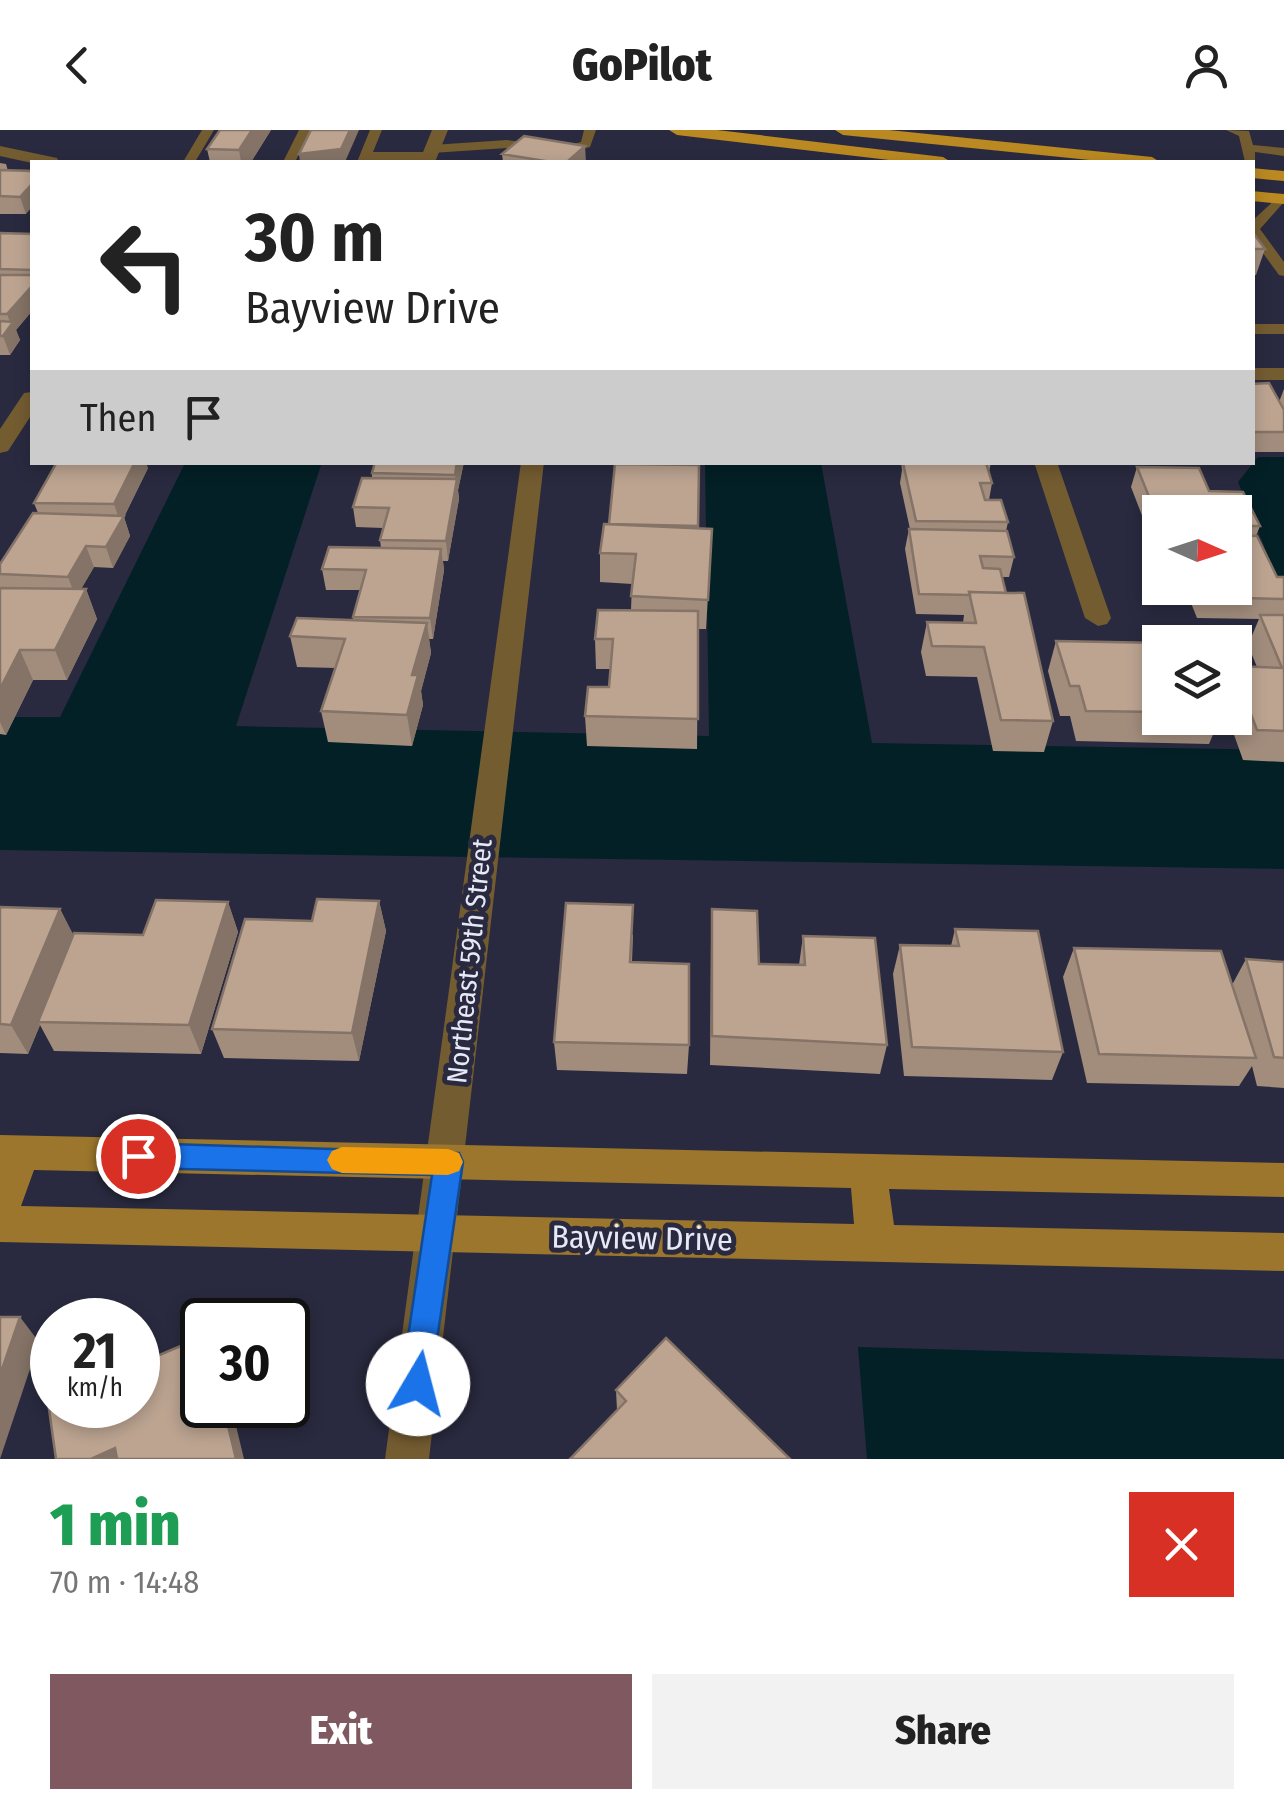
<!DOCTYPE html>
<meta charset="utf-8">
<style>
body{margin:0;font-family:"Fira Sans Condensed",sans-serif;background:#f2f2f2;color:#222;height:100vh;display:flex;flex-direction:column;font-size:38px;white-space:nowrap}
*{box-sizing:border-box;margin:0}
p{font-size:32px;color:#767676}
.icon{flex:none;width:55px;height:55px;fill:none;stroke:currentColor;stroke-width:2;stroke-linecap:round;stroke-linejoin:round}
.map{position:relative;height:1329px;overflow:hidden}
.side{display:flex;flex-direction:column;background:#fff;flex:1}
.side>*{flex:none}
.guide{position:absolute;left:30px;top:30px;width:1225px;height:305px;border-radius:0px;box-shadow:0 5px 15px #0003;background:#fff;color:#222;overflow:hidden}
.needle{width:65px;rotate:93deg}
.fabs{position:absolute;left:1142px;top:365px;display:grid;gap:20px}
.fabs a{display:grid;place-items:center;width:110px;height:110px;border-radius:0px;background:#fff;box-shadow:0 5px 15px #0003;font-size:50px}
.speed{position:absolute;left:30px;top:1168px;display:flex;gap:20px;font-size:50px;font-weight:700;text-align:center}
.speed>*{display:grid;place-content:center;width:130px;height:130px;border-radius:50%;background:#fff;box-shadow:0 5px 15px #0003;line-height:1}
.speed small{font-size:25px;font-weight:400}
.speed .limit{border:5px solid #111;border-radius:15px;background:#fff;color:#111}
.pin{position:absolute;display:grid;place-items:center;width:85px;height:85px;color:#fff;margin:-42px;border:5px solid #fff;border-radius:50%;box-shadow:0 2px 10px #0007}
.me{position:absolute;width:110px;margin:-55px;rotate:8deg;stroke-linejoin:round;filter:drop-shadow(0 0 8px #0008)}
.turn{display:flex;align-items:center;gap:35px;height:210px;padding:0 50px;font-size:45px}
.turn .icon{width:130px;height:130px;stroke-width:2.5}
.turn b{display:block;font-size:70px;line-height:85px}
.then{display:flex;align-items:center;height:95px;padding:0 50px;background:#0003;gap:20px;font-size:38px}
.round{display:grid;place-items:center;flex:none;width:105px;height:105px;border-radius:0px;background:#f2f2f2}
.head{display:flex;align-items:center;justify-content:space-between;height:170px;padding:0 50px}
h1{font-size:60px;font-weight:800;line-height:75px;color:#1e9e55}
.cta{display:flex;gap:20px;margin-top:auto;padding:20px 50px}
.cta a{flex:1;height:115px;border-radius:0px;background:#805860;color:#fff;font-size:40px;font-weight:800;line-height:115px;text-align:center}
.cta a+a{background:#f2f2f2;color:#222}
header{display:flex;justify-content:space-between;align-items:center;height:130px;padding:0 50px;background:#fff;font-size:45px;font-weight:800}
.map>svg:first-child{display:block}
.water{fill:#032026}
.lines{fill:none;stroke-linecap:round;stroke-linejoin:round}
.lane{fill:#745c31;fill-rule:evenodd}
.street{fill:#745c31;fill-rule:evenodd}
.secondary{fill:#9b762c;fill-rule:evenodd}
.primary{fill:#ba8921;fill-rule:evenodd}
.wall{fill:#a28d7d}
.shaded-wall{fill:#847366}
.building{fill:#bca491;stroke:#847366;stroke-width:2.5}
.route{fill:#1a73e8;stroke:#114b97;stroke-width:2.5}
.slow{fill:#f59e0b}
.labels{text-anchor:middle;stroke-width:10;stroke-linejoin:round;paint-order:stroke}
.street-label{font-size:28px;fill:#e8e9f7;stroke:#292a3f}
.near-street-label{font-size:32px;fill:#e8e9f7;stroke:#292a3f}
</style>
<header><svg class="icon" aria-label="back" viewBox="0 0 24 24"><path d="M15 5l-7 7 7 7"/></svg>GoPilot<svg class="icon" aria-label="person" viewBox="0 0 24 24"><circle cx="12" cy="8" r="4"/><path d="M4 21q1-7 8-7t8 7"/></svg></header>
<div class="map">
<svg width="1284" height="1329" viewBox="0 0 1284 1329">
<rect width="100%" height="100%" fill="#292a3f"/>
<!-- water -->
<path class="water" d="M1258,327H1284V465L1238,352Z
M322,332L236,596L709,606L705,333H821L872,613L1284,620V739L0,720V587H60L185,333Z
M858,1217L1284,1229V1329H867Z"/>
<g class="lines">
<!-- lane -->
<path class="lane" d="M202,0H214L195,32H183Z
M299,0H311L295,32H283Z
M370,0H382L373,22H429L435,26L429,30L357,32Z
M584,0H596L590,17L562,25L507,18L432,23L426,19L432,15L507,10L562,17L581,12Z
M1226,0L1249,1L1253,15L1284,18V26L1255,22V35L1245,32L1239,6Z
M1280,65L1284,66V72L1260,99L1284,132V146L1279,145L1252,108V91Z
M1252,194H1284V204H1252Z"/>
<!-- street -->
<path class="street" d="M432,0H448L435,32H419Z
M0,16L57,28L59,32L32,33L0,26Z
M1252,238H1284V250H1252Z
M32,262V284L8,321L0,323V299L24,263Z
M521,332H544L429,1329H385Z
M1034,332H1057L1111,488L1107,494L1098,496L1085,488Z"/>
<!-- secondary -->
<path class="secondary" d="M0,1005L1284,1033V1067L889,1059L894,1095L1284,1103V1141L0,1112ZM34,1040L851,1058L854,1094L21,1076Z"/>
<!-- primary -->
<path class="primary" d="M669,0H717L943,27L951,32H906L677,5Z
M835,0H889L1152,27L1160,32H1109L843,5Z
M1252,38L1284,41V51L1252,48Z
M1252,61L1284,64V74L1252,71Z"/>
</g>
<!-- wall -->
<path class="wall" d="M271,0L251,32H210L207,19Z
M502,24L586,32H503Z
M0,33L6,34L8,41H32L26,84H0Z
M1252,101L1265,119L1256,145H1252Z
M0,103L32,104V181L16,200L20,210L10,225H0Z
M1252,254L1279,272L1284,259V322H1252Z
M375,332H464L458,360L459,369L448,431H443L444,440L433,509H429L431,523L421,561L423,575L412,616L328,612L321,581L336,538L297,537L290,506L353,490V487L360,460H326L322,439L381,418L380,410L383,398L356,397L353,377L372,348V343Z
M901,332H991L989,342L992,353L989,370L1008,392L1006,401L1014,427L1009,447H1002L1006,463L1053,591L1044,622L993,621L977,547L926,546L921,522L927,492L963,493L964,485L916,484L905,419L909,399H910L900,353L902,340Z
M699,335L698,398L712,399L706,499H698L697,619L587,616L585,586L609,557L611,539H596L595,509L631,480L632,454L600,452V423L609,395Z
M1137,337L1209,361L1260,396L1256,406L1277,447H1284V632L1243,630L1228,588H1235V536L1257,537L1248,515L1259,489L1197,488L1185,458H1235V382H1160V414H1153L1131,357Z
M148,338L124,387L130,406L113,438L94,437L81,459H86L97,489L67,550H33L6,605L0,604V434L38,383L34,373Z
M1056,511L1160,513V588H1220L1209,614L1076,611L1070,586H1060L1048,541Z
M379,771L386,801L359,931L224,928L212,899L312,791Z
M228,772L238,802L201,924L54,921L40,895L28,924L0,923V777L60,779L73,805H143Z
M712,779L759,834L799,835L803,806L887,915L880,944L710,935L711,809Z
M955,799L1063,922L1052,950L904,946L893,844L900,815L951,816Z
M633,804L632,832L689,915L687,944L557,940L554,912Z
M1074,818L1232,855L1246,829L1284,832V958L1257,956L1252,936L1239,956L1087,953L1063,847Z
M616,1260L790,1329L617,1280Z"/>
<!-- shaded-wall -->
<path class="shaded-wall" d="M252,0H271L251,32H241L239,20Z
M350,0H359L345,32H300L299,24Z
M585,16L586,32H567Z
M32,54V77L26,84L20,67Z
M32,156V181L16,200L20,210L10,225L3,206L11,195L7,184Z
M135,332H146L148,338L124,387L130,406L113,438L106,417L120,392L114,374Z
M457,332H464L458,360L459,369L448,431L446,411L456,355L455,345Z
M86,416L94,437L76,468L68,447Z
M441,419L444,440L433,509L430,488Z
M86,459L97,489L67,550L55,520Z
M427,493L431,523L421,561L423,575L412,616L407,585L412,545Z
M20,520L33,550L6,605L0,592V559Z
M379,771L386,801L359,931L352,903Z
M228,772L238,802L201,924L189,895Z
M60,779L75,808L38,892L40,895L28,924L11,895Z
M20,1187L39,1212L0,1329V1245Z
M223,1275H231L244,1329H236Z
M115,1318L124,1329H91Z"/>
<!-- building -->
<path class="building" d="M220,0H252L239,20L207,19Z
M311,0H350L341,19L299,24Z
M524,6L585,16L567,32H551L502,24Z
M0,40L32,41V54L20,67L0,66Z
M1252,101L1265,119H1252Z
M0,103L32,104V140L0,139Z
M0,145H32V156L7,184H0Z
M0,191L13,192L3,206H0Z
M1269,253L1284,280V302H1252V254Z
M57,332H135L114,374L34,373Z
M375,332H457L455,345L372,343Z
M903,333H986L992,353H980L985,370H1001L1008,392L916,391Z
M615,334L699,335L698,396L609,394Z
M1137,337L1199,338L1209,361L1243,362L1260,396H1235V382H1160V394Z
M362,348L457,349L446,411L380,410L389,378L353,377Z
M33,383L124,386L106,417L86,416L68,447L0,444V434Z
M604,394L712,399L708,470L631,466L636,424L600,423Z
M909,399L1007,401L1014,427L980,426L983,438L1000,439L1006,463L969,462L970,465L919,464Z
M1235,405L1257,406L1277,447H1284V469L1205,467L1201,458H1235Z
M329,417L441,419L430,488L353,487L366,440L322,439Z
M0,458L86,459L55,520H20L0,559Z
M969,462L1024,463L1053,591L1001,590L984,517L932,516L927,492L976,493Z
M598,480L698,481V589L585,586L588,557H609L613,509H595Z
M1260,485H1284V601L1257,600L1235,543V536L1282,538Z
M297,488L427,493L412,545H418L407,585L321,581L345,509L290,506Z
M1056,511L1160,513V582L1086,581L1079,556H1070Z
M317,769L379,771L352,903L212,899L245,789L312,791Z
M156,770L228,772L189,895L38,892L74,803L143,805Z
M566,773L633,775L630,832L689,834V915L554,912Z
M0,777L60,779L11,895L0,894Z
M712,779L757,781L759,834L805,835L803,806L875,808L887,915L712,906Z
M955,799L1038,801L1063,922L912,917L900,815L959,816Z
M1074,818L1221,821L1256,928L1099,924Z
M1246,829L1284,832V928L1274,927Z
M0,1187H20L0,1245Z
M202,1207V1275H223L236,1329H117L115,1318L91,1329H56L48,1272L52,1270V1275H138V1234Z
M666,1208L790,1329H570L626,1271L616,1260Z"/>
<!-- route -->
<path class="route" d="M138,1013L459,1023L463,1032L429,1265L418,1270L406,1265L401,1254L432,1045L138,1038L128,1035L124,1026L128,1016Z"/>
<!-- slow -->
<path class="slow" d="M342,1017L448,1019L459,1023L463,1032L459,1041L448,1045L342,1043L332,1039L327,1030L332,1021Z"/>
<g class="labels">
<!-- street labels -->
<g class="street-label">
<text transform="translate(469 831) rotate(-84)" y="10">Northeast 59th Street</text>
</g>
<!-- near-street labels -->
<g class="near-street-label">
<text transform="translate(642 1108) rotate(1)" y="11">Bayview Drive</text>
</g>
</g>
</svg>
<div class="fabs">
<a><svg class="needle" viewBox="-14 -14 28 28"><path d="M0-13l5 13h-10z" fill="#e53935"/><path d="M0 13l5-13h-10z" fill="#767676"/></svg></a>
<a><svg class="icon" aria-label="layers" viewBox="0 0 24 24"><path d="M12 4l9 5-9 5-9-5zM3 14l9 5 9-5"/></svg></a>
</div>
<div class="speed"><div>21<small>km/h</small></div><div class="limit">30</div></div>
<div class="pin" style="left:138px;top:1026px;background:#d93025"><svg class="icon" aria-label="arrive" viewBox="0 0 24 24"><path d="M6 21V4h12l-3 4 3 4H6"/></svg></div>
<svg class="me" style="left:418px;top:1254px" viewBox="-20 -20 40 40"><circle r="19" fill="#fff"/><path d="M0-13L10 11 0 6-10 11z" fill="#1a73e8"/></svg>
<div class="guide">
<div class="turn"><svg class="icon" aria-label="left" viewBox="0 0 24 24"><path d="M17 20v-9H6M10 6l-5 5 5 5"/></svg><div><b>30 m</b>Bayview Drive</div></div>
<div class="then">Then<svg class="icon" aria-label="arrive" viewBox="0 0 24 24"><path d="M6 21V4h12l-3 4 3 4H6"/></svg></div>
</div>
</div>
<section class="side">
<div class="head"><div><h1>1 min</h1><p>70 m · 14:48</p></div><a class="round" style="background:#d93025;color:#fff"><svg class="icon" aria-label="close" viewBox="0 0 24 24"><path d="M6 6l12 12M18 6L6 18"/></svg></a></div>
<div class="cta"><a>Exit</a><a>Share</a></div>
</section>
